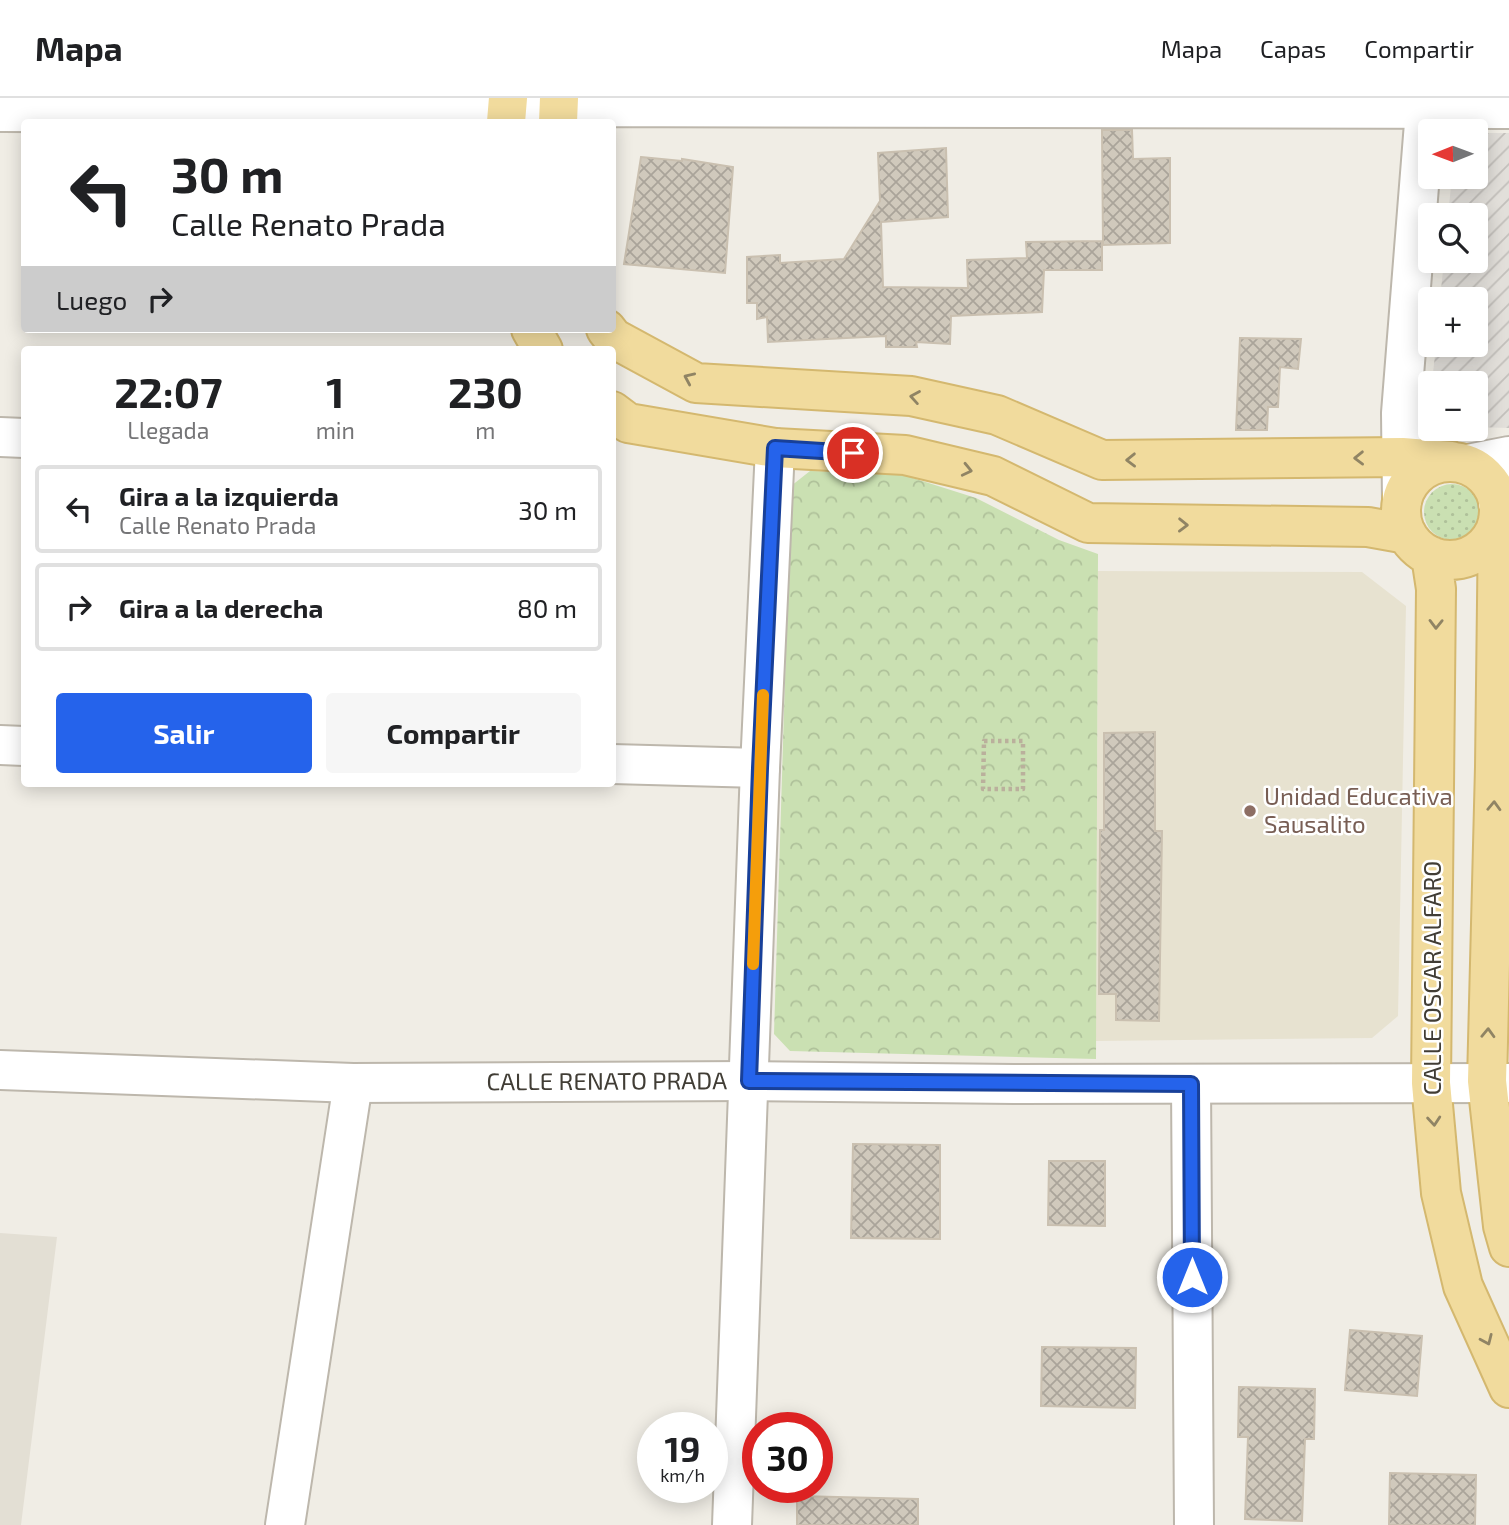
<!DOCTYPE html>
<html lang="es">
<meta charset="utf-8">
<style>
body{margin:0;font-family:"Exo 2",sans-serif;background:#f6f6f6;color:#202124;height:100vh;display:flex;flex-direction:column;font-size:26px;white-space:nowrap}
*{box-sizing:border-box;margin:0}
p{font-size:23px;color:#757577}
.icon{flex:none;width:38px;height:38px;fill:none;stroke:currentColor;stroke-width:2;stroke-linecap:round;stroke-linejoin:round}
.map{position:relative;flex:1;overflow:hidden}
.sheet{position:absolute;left:21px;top:248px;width:595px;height:441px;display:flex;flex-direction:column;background:#fff;border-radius:7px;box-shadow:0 4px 18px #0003}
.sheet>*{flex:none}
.banner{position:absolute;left:21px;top:21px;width:595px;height:214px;border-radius:7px;box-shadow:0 4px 18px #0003;background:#fff;color:#202124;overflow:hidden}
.needle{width:46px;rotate:269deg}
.fabs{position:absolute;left:1418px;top:21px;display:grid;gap:14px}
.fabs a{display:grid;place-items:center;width:70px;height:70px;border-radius:7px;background:#fff;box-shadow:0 4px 18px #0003;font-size:35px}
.speed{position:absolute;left:637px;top:1314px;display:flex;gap:14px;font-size:35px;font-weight:700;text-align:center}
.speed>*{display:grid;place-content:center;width:91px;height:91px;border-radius:50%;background:#fff;box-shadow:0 4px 18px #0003;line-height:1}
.speed small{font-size:18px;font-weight:400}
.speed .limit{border:10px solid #d22;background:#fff;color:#111}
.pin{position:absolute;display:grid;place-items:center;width:60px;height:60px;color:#fff;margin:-30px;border:4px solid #fff;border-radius:50%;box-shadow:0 2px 7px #0007}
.me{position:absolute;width:77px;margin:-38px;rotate:0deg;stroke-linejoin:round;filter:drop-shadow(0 0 5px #0008)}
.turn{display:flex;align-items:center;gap:24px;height:147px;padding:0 35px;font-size:32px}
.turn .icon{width:91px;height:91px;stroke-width:2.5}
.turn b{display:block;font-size:49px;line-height:60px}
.then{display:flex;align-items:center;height:66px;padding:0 35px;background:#0003;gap:14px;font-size:26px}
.eta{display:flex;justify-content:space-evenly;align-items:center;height:119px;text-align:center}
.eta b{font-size:42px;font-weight:700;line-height:49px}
.cta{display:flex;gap:14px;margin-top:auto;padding:14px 35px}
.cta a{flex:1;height:80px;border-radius:7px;background:#2563eb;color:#fff;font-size:28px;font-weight:700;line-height:80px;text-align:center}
.cta a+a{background:#f6f6f6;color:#202124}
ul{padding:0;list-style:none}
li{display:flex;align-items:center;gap:21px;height:88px;margin:0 14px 10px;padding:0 21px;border:4px solid #e0e0e0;border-radius:7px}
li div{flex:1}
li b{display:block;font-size:26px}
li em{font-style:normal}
header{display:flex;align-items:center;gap:42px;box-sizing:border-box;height:98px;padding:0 35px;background:#fff;border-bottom:2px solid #e0e0e0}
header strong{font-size:33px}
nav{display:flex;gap:38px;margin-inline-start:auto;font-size:24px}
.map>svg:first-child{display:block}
.residential{fill:#e3dfd4}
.industrial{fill:url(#industrial-furrows)}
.education{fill:#e7e2d0}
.grass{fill:url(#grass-dots)}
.forest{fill:url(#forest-crowns)}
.building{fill:url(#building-cross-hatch);stroke:#cac0b0;stroke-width:2}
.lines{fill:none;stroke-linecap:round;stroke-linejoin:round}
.minor-casing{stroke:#bdb7ac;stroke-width:42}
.major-casing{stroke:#d4b86f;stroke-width:42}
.path{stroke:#bab09c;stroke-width:4.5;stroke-dasharray:3.5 3.5;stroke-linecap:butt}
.minor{stroke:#fff;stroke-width:38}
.major{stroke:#f1db9d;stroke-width:38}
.oneway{stroke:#908464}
.route-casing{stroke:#184099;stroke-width:18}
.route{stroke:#2563eb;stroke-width:12}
.slow{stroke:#f59e0b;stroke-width:12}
.education-dot{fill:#8d6e63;stroke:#fff;stroke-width:2.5}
.labels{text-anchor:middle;stroke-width:5;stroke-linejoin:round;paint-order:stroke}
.education-label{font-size:24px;fill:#785e54;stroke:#fff;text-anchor:start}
.street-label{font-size:24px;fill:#413d35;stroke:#fff}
</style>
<header>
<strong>Mapa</strong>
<nav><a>Mapa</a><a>Capas</a><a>Compartir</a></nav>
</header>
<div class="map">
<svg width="1509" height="1427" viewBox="0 0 1509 1427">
<defs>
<pattern id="industrial-furrows" width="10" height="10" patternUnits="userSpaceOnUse" patternTransform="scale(1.75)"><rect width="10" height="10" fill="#e2dfda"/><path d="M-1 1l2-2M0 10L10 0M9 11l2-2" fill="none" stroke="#c3c0bc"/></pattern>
<pattern id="grass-dots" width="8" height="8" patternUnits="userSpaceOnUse" patternTransform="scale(1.75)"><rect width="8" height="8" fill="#cae0b2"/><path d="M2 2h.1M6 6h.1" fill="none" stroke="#afc19a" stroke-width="1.8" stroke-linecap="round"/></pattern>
<pattern id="forest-crowns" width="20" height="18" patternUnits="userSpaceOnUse" patternTransform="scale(1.75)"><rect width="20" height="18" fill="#cae0b2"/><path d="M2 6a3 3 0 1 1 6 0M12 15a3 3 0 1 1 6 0" fill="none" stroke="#afc19a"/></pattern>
<pattern id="building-cross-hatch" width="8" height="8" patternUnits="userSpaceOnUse" patternTransform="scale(1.75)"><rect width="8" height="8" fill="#d0c9bc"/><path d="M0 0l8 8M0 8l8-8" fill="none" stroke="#aaa49a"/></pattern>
</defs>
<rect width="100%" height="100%" fill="#f0ede5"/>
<!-- residential -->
<path class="residential" d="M0,1135L57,1139L21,1427H0Z"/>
<!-- industrial -->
<path class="industrial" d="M1475,35H1509V330L1475,329V285H1432L1436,247H1475V201H1440L1444,163H1475V117H1448L1452,79H1475Z"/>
<!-- education -->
<path class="education" d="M1098,473L1362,474L1406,508L1398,918L1372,940L1096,943Z"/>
<!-- grass -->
<path class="grass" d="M1424 414a28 28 0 1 1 56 0a28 28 0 1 1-56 0Z"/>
<!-- forest -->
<path class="forest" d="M810,373L897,375L976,400L1059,442L1098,456L1096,961L790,953L774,936L791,388Z"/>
<!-- building -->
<path class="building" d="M1102,32H1132L1133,61L1170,60V145L1103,147Z
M946,50L948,119L881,124L883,189L968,190L967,162L1027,160L1026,144L1102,143V172H1044L1042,214L951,218L950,246L916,244L917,249H886V238L768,244L767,219L757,221V205H747V159L780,157V165L844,161L880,103L878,55Z
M641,59L682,63V61L733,69L725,175L624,166Z
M1240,240L1301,241L1298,271L1280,269L1278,309H1268L1267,332H1236Z
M1155,634V733H1162L1159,923L1116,922V896H1099L1100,732H1104V635Z
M853,1046L940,1047V1141L851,1140Z
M1049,1063H1105V1128L1048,1127Z
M1350,1232L1422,1238L1417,1298L1345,1292Z
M1042,1249L1136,1250L1135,1310L1041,1308Z
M1239,1289L1315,1291L1314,1341H1305L1302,1423L1245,1421L1248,1339H1238Z
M1390,1375L1476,1377L1475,1427H1389Z
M797,1398L918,1401V1427H797Z"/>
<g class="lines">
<defs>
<g id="minor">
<path d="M0,14L507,16L559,9L1509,11"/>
<path d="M0,339L24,340"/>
<path d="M1468,366L1509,358"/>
<path d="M1402,402L1401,315L1426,0"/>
<path d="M1498,405L1509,387"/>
<path d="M0,647L24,648"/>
<path d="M612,666L760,670"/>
<path id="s1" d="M0,972L353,985L749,983L1014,986L1509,985"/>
<path d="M1191,986L1194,1427"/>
<path d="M285,1427L353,985"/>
<path d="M732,1427L760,670L775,350"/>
</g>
<path id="major" d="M506,24L508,0
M558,24L559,0
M531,231L543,252
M606,231L613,240L696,285L911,298L997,317L1102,362L1402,359L1451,363
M612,313L628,325L775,350L905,357L993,378L1088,425L1368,429L1407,436
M1401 413a49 49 0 1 1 98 0a49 49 0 1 1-98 0Z
M1498,422L1495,669L1487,983L1503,1128L1509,1149
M1431,458L1436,491L1431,985L1441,1095L1463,1188L1509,1290"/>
</defs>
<!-- minor casing -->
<use href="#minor" class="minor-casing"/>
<!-- major casing -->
<use href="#major" class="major-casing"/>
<!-- path -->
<path class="path" d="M984,643H1023V691H983Z"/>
<!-- minor -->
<use href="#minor" class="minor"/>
<!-- major -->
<use href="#major" class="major"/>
</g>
<!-- one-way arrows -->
<defs><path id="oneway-chevron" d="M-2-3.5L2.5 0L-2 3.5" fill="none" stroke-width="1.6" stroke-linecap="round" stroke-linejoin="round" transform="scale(1.75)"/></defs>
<g class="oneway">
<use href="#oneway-chevron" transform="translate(689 280) rotate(-156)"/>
<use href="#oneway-chevron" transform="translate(915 299) rotate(-170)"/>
<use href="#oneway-chevron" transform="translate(1359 360) rotate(179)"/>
<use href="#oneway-chevron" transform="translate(1131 362) rotate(179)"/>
<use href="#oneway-chevron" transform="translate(967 372) rotate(13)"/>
<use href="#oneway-chevron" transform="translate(1183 427) rotate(1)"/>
<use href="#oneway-chevron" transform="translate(1436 526) rotate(91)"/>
<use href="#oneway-chevron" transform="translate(1494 708) rotate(-88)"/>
<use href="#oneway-chevron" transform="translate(1488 935) rotate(-88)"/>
<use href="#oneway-chevron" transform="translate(1434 1023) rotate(85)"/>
<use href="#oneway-chevron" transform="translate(1487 1242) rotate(66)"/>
</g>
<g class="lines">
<defs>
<path id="route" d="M853,355L775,350L760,670L749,983L1191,986L1192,1179"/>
</defs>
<!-- route casing -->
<use href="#route" class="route-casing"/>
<!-- route -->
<use href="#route" class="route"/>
<!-- slow -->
<path class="slow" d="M753,866L763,597"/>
</g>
<!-- markers -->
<circle class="education-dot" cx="1250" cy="713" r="7"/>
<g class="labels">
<!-- education labels -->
<g class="education-label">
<text x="1264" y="707">Unidad Educativa<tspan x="1264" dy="28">Sausalito</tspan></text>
</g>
<!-- street labels -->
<g class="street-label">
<text transform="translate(1433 880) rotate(-90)" y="8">CALLE OSCAR ALFARO</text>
<text dy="8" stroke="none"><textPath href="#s1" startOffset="607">CALLE RENATO PRADA</textPath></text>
</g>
</g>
</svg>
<div class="fabs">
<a><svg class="needle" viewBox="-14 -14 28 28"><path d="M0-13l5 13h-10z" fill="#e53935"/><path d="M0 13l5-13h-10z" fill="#757577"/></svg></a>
<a><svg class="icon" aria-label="search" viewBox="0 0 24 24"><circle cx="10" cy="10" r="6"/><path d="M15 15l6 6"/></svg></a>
<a>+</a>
<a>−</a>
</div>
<div class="speed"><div>19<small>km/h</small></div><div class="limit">30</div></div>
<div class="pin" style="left:853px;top:355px;background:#d93025"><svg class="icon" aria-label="arrive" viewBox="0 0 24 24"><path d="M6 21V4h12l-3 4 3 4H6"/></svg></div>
<svg class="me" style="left:1192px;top:1179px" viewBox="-20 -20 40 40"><circle r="17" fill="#2563eb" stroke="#fff" stroke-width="3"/><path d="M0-11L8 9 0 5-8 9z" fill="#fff"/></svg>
<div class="banner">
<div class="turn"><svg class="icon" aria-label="left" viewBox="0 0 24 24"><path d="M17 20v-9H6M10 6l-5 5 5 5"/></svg><div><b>30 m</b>Calle Renato Prada</div></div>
<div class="then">Luego<svg class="icon" aria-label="right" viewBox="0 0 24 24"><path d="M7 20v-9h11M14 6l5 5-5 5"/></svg></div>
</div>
<section class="sheet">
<div class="eta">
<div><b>22:07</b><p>Llegada</p></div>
<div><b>1</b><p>min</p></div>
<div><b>230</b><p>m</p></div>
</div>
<ul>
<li><svg class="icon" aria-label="left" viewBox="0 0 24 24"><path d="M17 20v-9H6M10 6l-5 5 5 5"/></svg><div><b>Gira a la izquierda</b><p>Calle Renato Prada</p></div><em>30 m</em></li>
<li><svg class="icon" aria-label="right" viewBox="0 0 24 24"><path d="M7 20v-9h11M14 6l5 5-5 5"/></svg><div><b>Gira a la derecha</b></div><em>80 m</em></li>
</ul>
<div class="cta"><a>Salir</a><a>Compartir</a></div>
</section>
</div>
